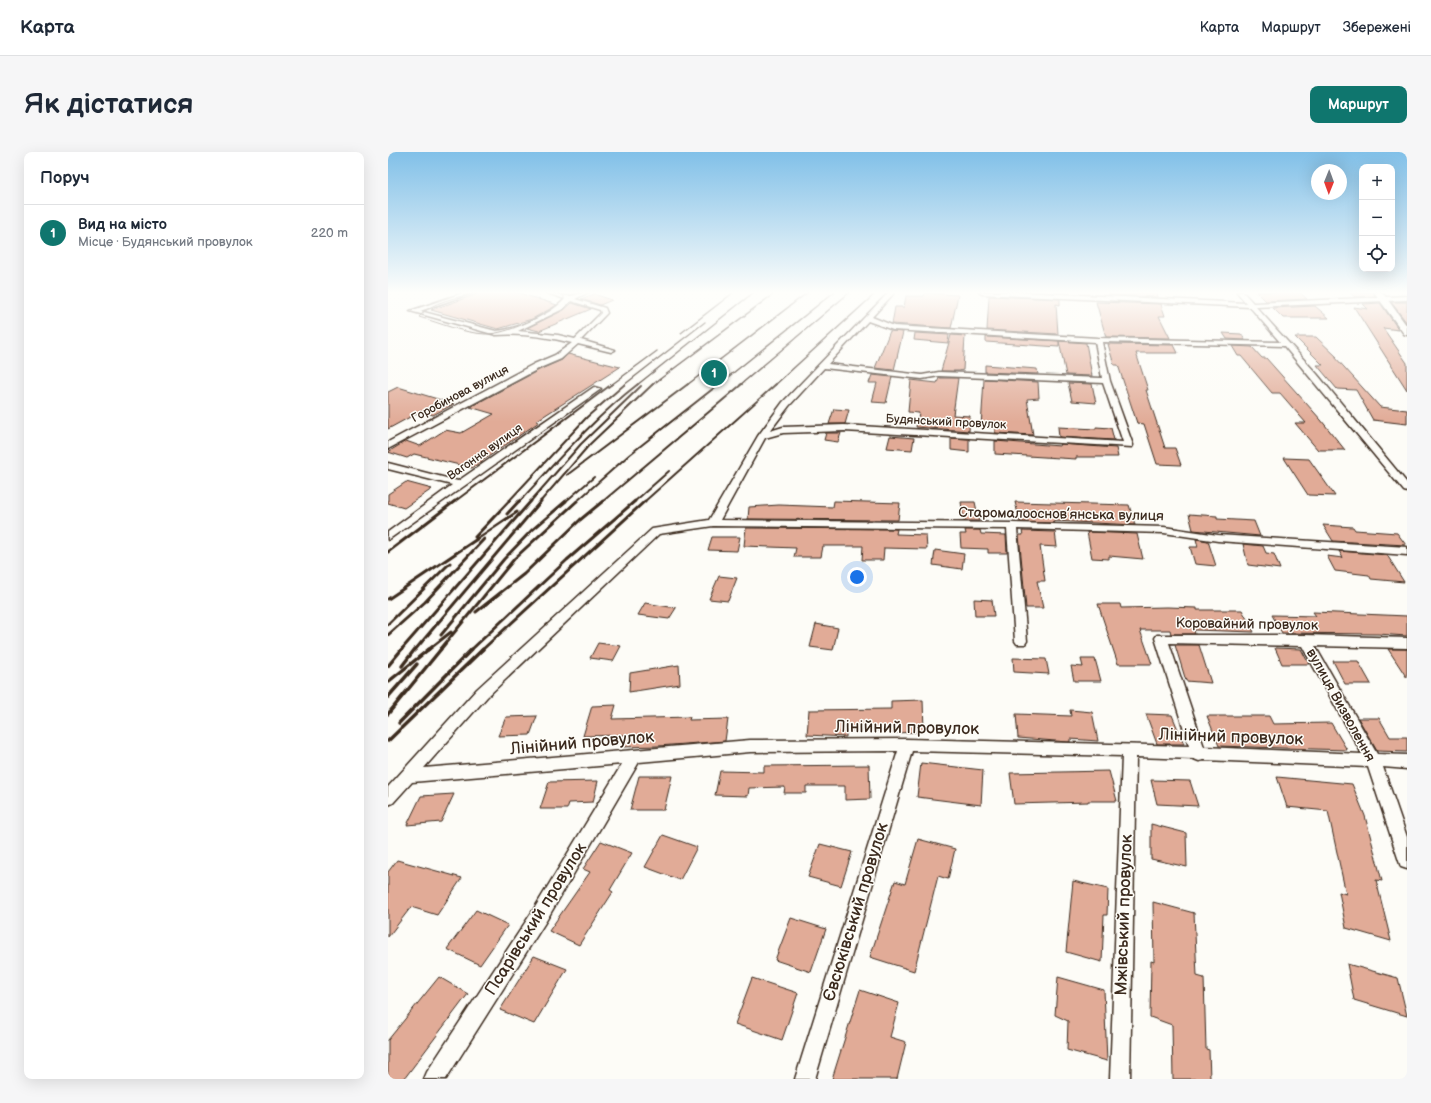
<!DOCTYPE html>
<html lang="uk">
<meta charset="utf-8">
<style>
:root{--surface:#fff;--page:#f6f6f7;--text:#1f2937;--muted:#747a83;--line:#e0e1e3;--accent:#0f766e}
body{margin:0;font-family:"Balsamiq Sans",sans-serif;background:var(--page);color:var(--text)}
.controls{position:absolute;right:12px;top:12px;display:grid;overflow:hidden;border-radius:8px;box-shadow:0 4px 16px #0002}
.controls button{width:36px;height:36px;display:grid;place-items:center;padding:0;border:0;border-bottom:1px solid var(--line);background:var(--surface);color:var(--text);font:20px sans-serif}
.compass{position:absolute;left:923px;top:12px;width:36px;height:36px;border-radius:50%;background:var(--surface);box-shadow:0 4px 16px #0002;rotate:181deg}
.you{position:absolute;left:469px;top:425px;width:14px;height:14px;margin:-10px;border:3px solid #fff;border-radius:50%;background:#1a73e8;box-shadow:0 0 0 6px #1a73e833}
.badge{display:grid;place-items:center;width:26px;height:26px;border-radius:50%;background:var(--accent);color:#fff;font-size:13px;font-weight:700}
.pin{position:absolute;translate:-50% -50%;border:2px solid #fff;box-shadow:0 1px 4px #0006}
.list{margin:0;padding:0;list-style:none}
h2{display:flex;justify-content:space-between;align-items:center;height:52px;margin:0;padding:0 16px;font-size:17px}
h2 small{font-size:13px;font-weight:400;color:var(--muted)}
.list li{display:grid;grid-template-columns:26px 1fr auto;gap:12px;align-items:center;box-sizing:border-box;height:56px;padding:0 16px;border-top:1px solid var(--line)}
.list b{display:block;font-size:15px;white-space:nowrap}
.list p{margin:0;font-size:13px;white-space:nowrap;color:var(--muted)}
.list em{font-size:13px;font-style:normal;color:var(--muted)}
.icon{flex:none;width:22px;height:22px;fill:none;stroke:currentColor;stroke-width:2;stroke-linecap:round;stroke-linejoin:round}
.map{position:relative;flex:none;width:1019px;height:927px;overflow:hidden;border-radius:8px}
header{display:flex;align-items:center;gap:24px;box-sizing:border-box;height:56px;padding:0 20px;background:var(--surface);border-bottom:1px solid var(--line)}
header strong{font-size:19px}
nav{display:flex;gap:22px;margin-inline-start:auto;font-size:14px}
.intro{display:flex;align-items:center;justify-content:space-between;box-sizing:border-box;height:96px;padding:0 24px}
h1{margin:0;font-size:28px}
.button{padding:10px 18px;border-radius:8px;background:var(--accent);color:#fff;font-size:14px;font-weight:700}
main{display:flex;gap:24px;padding:0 24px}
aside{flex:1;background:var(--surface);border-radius:8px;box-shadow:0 4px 16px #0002}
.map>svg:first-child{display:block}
.building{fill:#e1ab97;stroke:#3b2a1e}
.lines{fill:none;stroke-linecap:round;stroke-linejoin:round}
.minor-casing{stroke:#3b2a1e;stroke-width:3}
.tertiary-casing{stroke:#3b2a1e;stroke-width:3}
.minor{fill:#fdfcf7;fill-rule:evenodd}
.tertiary{fill:#fdfcf7;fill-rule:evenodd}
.tram{stroke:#3b2a1e;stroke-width:1}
.rail-far3{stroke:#3b2a1e;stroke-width:1.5}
.rail-far2{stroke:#3b2a1e;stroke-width:2}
.rail-far1{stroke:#3b2a1e;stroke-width:3}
.rail{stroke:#3b2a1e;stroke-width:3.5}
.labels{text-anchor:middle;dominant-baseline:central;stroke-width:3;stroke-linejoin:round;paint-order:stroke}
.far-street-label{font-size:12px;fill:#3b2a1e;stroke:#fdfcf7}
.street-label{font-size:14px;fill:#3b2a1e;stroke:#fdfcf7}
.near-street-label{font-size:17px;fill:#3b2a1e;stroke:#fdfcf7}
</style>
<header>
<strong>Карта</strong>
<nav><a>Карта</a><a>Маршрут</a><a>Збережені</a></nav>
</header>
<div class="intro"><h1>Як дістатися</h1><a class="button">Маршрут</a></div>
<main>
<aside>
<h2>Поруч<small></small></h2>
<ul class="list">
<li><span class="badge">1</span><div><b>Вид на місто</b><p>Місце · Будянський провулок</p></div><em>220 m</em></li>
</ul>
</aside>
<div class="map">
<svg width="1019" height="927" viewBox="0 0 1019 927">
<rect width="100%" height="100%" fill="#fdfcf7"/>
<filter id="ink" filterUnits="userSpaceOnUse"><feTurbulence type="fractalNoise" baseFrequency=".025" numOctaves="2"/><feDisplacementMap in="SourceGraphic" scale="8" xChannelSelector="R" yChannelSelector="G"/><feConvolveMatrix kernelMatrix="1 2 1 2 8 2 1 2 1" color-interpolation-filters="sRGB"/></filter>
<g filter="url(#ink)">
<path class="building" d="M95,140H128L169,153L144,167L110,177L43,158Z
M721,140H769L770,145L721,143Z
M869,140H911L919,147L878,149Z
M961,140H985L987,144L967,145Z
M537,141L570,143L563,176L504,172L507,155H516L518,144H536Z
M206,142L224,148L212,153L193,147Z
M601,144L672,147V153L668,152L670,182L599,178Z
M708,150L773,152L777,164H771L782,186L718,185Z
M1003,150H1019V171Z
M184,151L203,157L151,179L139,176L176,158Z
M992,151L1011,178L995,176L1019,211V238L966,155L980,157L975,152Z
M927,154L941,166H895L885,156Z
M502,179L515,180L506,218L487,216Z
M527,181L561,183L560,191L526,188Z
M835,181L853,182L857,188L839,187Z
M563,183L577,184L575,218L571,219H553Z
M598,185L671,189V195L598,190Z
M907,185H928L949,205H947L992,255L1019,258V272L985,268L968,238L949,237L929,213H935Z
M671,189L698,191L704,224L678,223Z
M720,192L786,193L790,201H748L760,238H758L777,296H787L793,313L769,312L756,272L749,271L730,213H726Z
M844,194L864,195L874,206H878L933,268L957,298H930L907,271H918L892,241H884L853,204H850Z
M180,202L232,215L148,269L151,270L84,316L26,302L19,306L0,300L18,289L32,294L57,278L73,281L106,262L82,255L153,217L174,208Z
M597,213L649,217L650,222L597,220Z
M484,223L504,225L498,251L484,250L489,231H481Z
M551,226H570L565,263L582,264L581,279L528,275L531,261L520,260L523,228L549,231Z
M596,227L650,230L651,246L639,247L645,283L607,281V276L593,275Z
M680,231L704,232L708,251L684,249Z
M10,235L66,252L45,263L33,259L0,277V240Z
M446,257L461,258L457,272H441Z
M670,275L708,277V275L723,276L726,288L671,285Z
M438,281H453L450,290L436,288Z
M502,284L526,286L524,298L499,296Z
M563,286L581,287V300L563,298Z
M607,289L672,294V292L728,296L730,305H688V307L607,302Z
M896,306L921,307L947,344L920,343Z
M18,330L44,337L16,356L0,351V342Z
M446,349L512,351L510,368L360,367L361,355L391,353L445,355Z
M573,350H587L591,369H576Z
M627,350L741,353L747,373L666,369V371L632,370Z
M801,362L829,364V367L866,369L872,384L805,378Z
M935,373L965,375L967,378L1009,381L1018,393L945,389Z
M358,376L509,377L508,382L538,383L539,397L496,396L495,408H474L475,394H435L433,405H406L408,396L356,394Z
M577,378H592L593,382L618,383L619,401H600V397L573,396L572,382H578Z
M634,379L667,380L669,395L652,394L657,429H649L655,456H638L631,383H635Z
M699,380L749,382L755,407L721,404V407L704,406Z
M324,385H352L349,399L320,398Z
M808,387L820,389L828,414L807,412L802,395H810Z
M855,392L875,394L878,401L886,402L892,417L860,413Z
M547,398L576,402L574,417L545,413Z
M951,399L999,403L1016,430L983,427L981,423L947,419L939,404L955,406Z
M331,424L349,426L340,449L321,447Z
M586,447L604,448L606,464H587Z
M257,451L288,456L281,467L250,463Z
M710,452H732L733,456L779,455L809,456V458H854L866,480L806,478L807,482H783L782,478H752L764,512H730Z
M925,460L1019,464V484L990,482L894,481L884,463L928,464Z
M428,472L450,476L445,498L422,495Z
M210,491L233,494L225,509L202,506Z
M787,493H811L823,531L798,529Z
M887,496L913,497L921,512H894Z
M1000,497H1019V526Z
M625,506L658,507L661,522L626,520Z
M693,507H707L713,529H686L683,514L695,515Z
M945,509H970L983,532H957Z
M291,513L292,532L241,540L242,521Z
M535,548L536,580L503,581V579L458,578V585L419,583L421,558L503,557V549Z
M228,553L224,567L302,565L301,568L340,567L337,589L270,594L234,595L237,583L195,584L204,554Z
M682,558L704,560L710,589L682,587V590H680L630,586L628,562L683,564Z
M758,562L784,563L796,592H769Z
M149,564L142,583L110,584L118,565Z
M819,564H881L885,572L943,571L959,598L831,594Z
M970,566H991L1002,585H1019V600L989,599Z
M533,611L595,618L593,653L529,645Z
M481,613L482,647L457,648V634H418V641H396L397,635L361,636L360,644L327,643L332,619L376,620V614Z
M721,619L729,649H700V650L626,652L622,621Z
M251,624H284L276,658H242Z
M889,625L964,632L977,664L994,729L988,728L1003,789L958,776L951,740L958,742L940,659L899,655Z
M763,628L802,629L810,654L769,652Z
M210,629L205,650L181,651L179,657H152L161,630Z
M66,642L53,670L19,673L33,644Z
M763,672L798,681L799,715L763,707Z
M275,683L309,695L292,728L257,715Z
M530,687L567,697L560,727L550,724L526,819L482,805L507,729L517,732Z
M213,689L244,701L222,738L225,740L191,793L161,779L202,720L195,717Z
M432,692L464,700L453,734L420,725Z
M9,708L74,726L49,763L23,755L0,785V720Z
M685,729L720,737L719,763H716L714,810L678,800Z
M765,750L806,761L809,824L816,826L818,897L821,898L822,927H785L784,873L762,865L763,809L766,810Z
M88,758L120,773L92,813L59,797Z
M403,766L438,777L423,820L387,808Z
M146,804L179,817L146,872L112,858Z
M959,812L1010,826L1019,864L966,848Z
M51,825L80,842L16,927H0V888Z
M670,825L716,838L719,909L679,898L680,869L667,863Z
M364,826L410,841L394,888L347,872Z
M472,838L511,851L502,885L518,890L509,927H444Z"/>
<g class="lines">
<defs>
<path id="minor" d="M78,140H87L32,159L108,179C127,178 164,162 177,147L156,140C164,140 177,145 182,144C189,143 194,140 201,140L187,147L217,156L219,161L193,188L227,198L223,200L190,192L173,207L152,216L0,297V290L146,212L167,203L184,191C160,185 133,181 108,183L22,159ZM183,149L212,158L213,161L187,187L170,183L130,179L175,157Z
M501,140H507L484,165L506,174L710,186L892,190L862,155L594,142L591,140H632L858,151L849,140H855L865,151L1019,144V148L868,155L929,222L1019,331V340L1016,339L896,194L714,190L722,229L745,293L744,295L456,279L395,281L377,286L332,368L624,371L776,375L830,383L1019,395V403L830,389L776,381L629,377L639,489L637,492H629L627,489L619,377L325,374L271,382L99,545L36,616L362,588L519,587L801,594L767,486L769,483H917L1019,486V496L927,494L989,602L1019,603V617L995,615L1019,685V717L1013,715L1011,709L980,615L816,608L811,609L806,607L748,605L742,927H722L734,604L524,599L427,927H407L510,599L362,600L251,610L158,769L58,927H36L39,920L146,757L234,612L24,630L5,651L0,653V635L89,537L264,377L321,368L370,284L395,250ZM480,169L505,178L707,190L714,226L551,220L534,223L440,212ZM436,216L534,227L551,224L715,231L735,290L456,273L395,275L382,279L401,254ZM781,491L914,494L974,602L816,595Z
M206,235L213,237L0,388V380L64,333L0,317V311L70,329Z"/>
<path id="tertiary" d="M986,140H994L1019,174V183L1016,182Z"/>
</defs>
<use href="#minor" class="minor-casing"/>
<use href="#tertiary" class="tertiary-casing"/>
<use href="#minor" class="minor"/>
<use href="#tertiary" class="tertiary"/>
<path class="tram" d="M88,140C70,146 43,149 31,165C52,171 75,181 97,182C119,183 160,162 176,147V144L164,140"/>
<path class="rail-far3" d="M293,181L346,140
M223,233L269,199
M236,233L317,170
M249,233L366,140
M264,233L388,140
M299,233L420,140
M330,233L446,140
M352,233L462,140
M387,233L489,140"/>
<path class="rail-far2" d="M179,323L300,232
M66,350L224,232
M120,350L199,265L237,232
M131,350C169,309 206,266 250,232
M142,350L193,292L253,234
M152,350L202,292L265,232
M177,350L206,325
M188,350L241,303L331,232
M214,350L354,232
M246,350L281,319
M256,350L388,232"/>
<path class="rail-far1" d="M119,362L131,349
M87,385L121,349
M0,400L67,349
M0,447L129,360
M88,460L136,422L192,368L215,349
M0,472L62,411
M0,483L37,450L96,387
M53,483L116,407L143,379L178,349
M13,498L143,349
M27,498L153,349
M40,498L63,480
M52,498L127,406L189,349
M83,498L179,408L247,349
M94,498L257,349"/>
<path class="rail" d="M0,514L14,497
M14,514L27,497
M0,530L41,497
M0,545L29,512
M0,562L53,497
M11,571L84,497
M0,589L95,497"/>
</g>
</g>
<linearGradient id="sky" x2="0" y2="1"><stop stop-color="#81c0e8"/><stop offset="0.52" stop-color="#fefefb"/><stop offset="1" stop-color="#fefefb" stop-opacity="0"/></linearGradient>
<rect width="1019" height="270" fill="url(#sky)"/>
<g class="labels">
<g class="far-street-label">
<text transform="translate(72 242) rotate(-28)">Горобинова вулиця</text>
<text transform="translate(558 270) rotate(3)">Будянський провулок</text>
<text transform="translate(97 300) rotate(-35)">Вагонна вулиця</text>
</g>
<g class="street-label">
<text transform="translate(673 362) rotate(1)">Старомалооснов’янська вулиця</text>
<text transform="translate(859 472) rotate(1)">Коровайний провулок</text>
<text transform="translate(953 553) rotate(61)">вулиця Визволення</text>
</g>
<g class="near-street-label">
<text transform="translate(519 576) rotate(1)">Лінійний провулок</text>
<text transform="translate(843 585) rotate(2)">Лінійний провулок</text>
<text transform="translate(194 591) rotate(-5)">Лінійний провулок</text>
<text transform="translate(468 760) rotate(-73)">Євсюківський провулок</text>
<text transform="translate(736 763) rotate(-88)">Мжівський провулок</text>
<text transform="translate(148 767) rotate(-58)">Псарівський провулок</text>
</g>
</g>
</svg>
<div class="controls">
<button>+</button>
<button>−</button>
<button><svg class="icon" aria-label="locate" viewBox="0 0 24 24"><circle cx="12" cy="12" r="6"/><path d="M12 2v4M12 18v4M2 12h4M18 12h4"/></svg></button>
</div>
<svg class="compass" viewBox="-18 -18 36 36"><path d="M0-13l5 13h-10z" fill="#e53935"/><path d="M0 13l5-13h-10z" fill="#747a83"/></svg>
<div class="you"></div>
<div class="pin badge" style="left:326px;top:221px">1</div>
</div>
</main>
